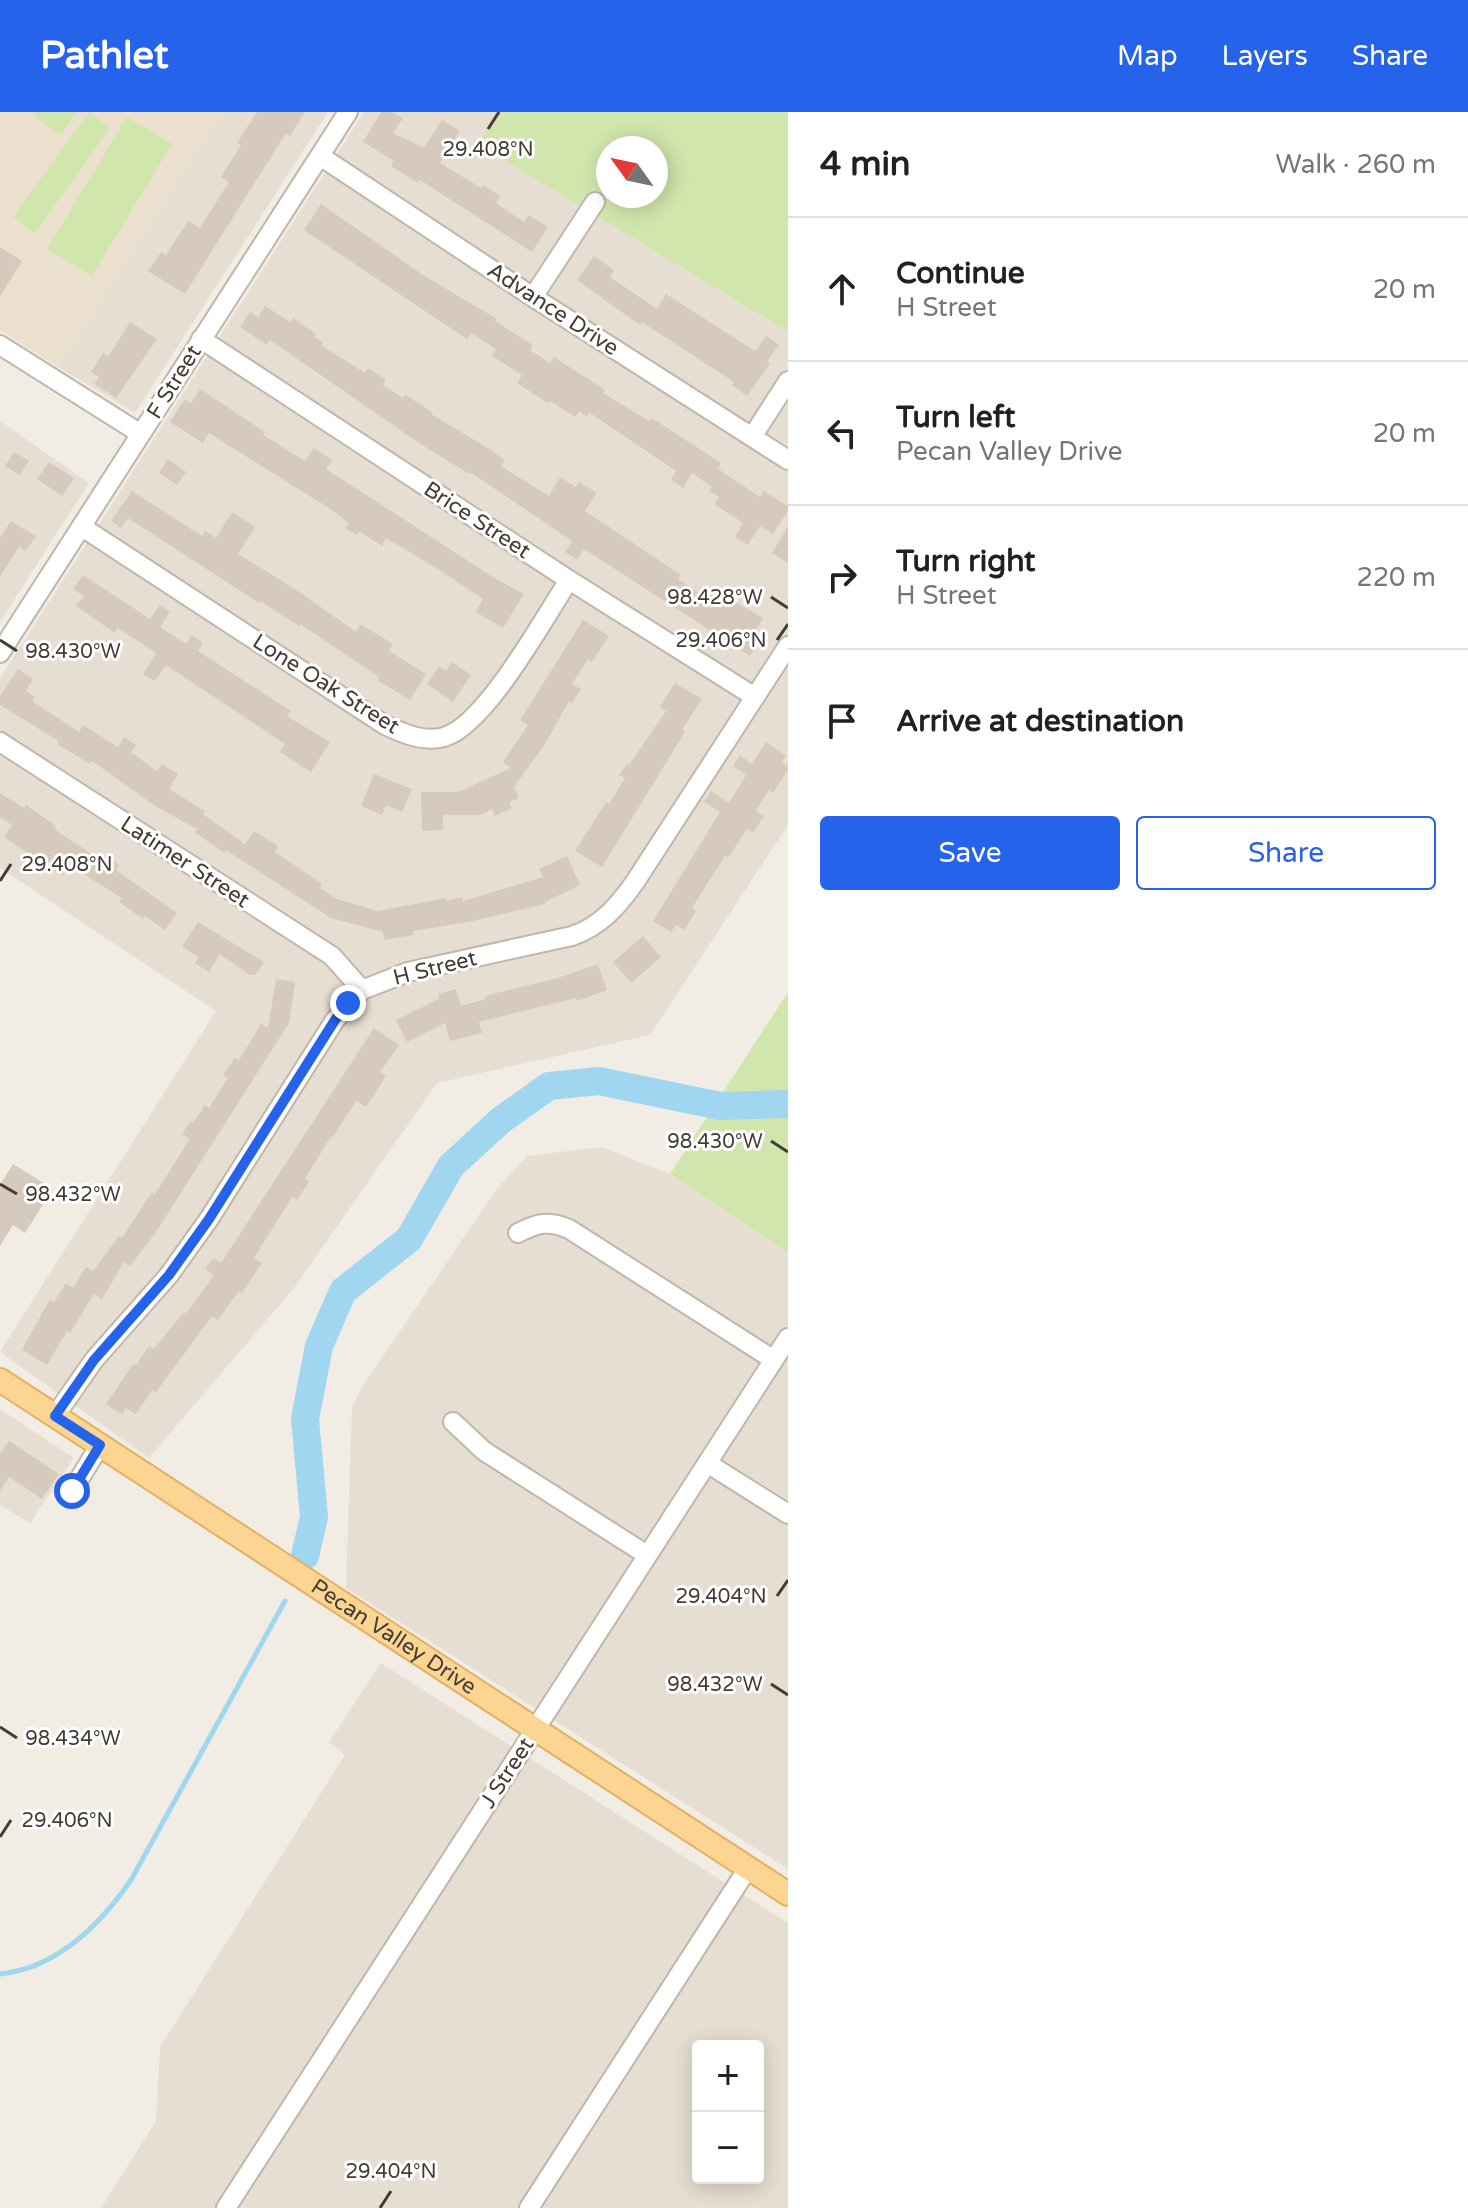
<!DOCTYPE html>
<meta charset="utf-8">
<style>
:root{--surface:#fff;--page:#f2f2f2;--text:#202124;--muted:#757577;--line:#e0e0e0;--accent:#2563eb}
body{margin:0;font-family:"Varela Round",sans-serif;background:var(--page);color:var(--text)}
.controls{position:absolute;right:24px;bottom:24px;display:grid;overflow:hidden;border-radius:8px;box-shadow:0 4px 20px #0003}
.controls button{width:72px;height:72px;display:grid;place-items:center;padding:0;border:0;border-bottom:2px solid var(--line);background:var(--surface);color:var(--text);font:40px sans-serif}
.compass{position:absolute;left:596px;top:24px;width:72px;height:72px;border-radius:50%;background:var(--surface);box-shadow:0 4px 20px #0003;rotate:303deg}
.stop{position:absolute;width:24px;height:24px;margin:-18px;border:6px solid #2563eb;border-radius:50%;background:#fff}
.stop.end{background:#2563eb;border-color:#fff;box-shadow:0 2px 8px #0008}
.list{margin:0;padding:0;list-style:none}
h2{display:flex;justify-content:space-between;align-items:center;height:104px;margin:0;padding:0 32px;font-size:34px}
h2 small{font-size:26px;font-weight:400;color:var(--muted)}
.list li{display:grid;grid-template-columns:52px 1fr auto;gap:24px;align-items:center;box-sizing:border-box;height:144px;padding:0 32px;border-top:2px solid var(--line)}
.list b{display:block;font-size:30px;white-space:nowrap}
.list p{margin:0;font-size:26px;white-space:nowrap;color:var(--muted)}
.list em{font-size:26px;font-style:normal;color:var(--muted)}
.actions{display:flex;gap:16px;padding:24px 32px}
.actions a{flex:1;padding:18px 0;border:2px solid var(--accent);border-radius:8px;text-align:center;font-size:28px;color:var(--accent)}
.actions .main{background:var(--accent);color:#fff}
.icon{flex:none;width:44px;height:44px;fill:none;stroke:currentColor;stroke-width:2;stroke-linecap:round;stroke-linejoin:round}
.map{position:relative;flex:none;width:788px;height:2096px;overflow:hidden}
header{display:flex;align-items:center;gap:48px;box-sizing:border-box;height:112px;padding:0 40px;background:var(--accent);color:#fff}
header strong{font-size:38px}
nav{display:flex;gap:44px;margin-inline-start:auto;font-size:28px}
main{display:flex}
aside{flex:1;background:var(--surface)}
.map>svg:first-child{display:block}
.residential{fill:#e6ded2;fill-rule:evenodd}
.education{fill:#ebe0ce}
.green{fill:#d1e6ad;fill-rule:evenodd}
.lines{fill:none;stroke-linecap:round;stroke-linejoin:round}
.stream{stroke:#a0d6ef;stroke-width:5}
.river{stroke:#a0d6ef;stroke-width:28}
.building{fill:#d6cabd}
.minor-casing{stroke:#c0b6aa;stroke-width:22}
.major-casing{stroke:#e2b062;stroke-width:26}
.minor{stroke:#fff;stroke-width:18}
.major{stroke:#fdd592;stroke-width:22}
.route{stroke:#2563eb;stroke-width:10}
.ticks{fill:none;stroke:#443c34;stroke-width:3}
.labels{text-anchor:middle;dominant-baseline:central;stroke-width:6;stroke-linejoin:round;paint-order:stroke}
.street-label{font-size:22px;fill:#443c34;stroke:#fff}
.ticks-label{font-size:20px;text-anchor:middle;fill:#443c34;stroke:#fff;stroke-width:6;stroke-linejoin:round;paint-order:stroke}
</style>
<header>
<strong>Pathlet</strong>
<nav><a>Map</a><a>Layers</a><a>Share</a></nav>
</header>
<main>
<div class="map">
<svg width="788" height="2096" viewBox="0 0 788 2096">
<rect width="100%" height="100%" fill="#f2ede4"/>
<path class="residential" d="M222,0H328L135,301L58,255Z
M364,0H499L479,32L788,220V713L650,923L437,971L294,1176L149,1346L0,1240L216,899L0,756V566Z
M0,309L89,371L0,510Z
M602,1035L670,1062L788,1141V1757L346,1476L352,1296L360,1278L496,1078L527,1044Z
M0,1297L74,1346L30,1411L0,1393Z
M381,1551L788,1811V2096H101L156,2009L160,1935L345,1643L329,1630ZM698,1934H758V2066H698Z"/>
<path class="education" d="M0,0H222L58,255L0,218Z"/>
<path class="green" d="M35,0H77L62,21H57L35,4Z
M89,0L110,16L35,121L13,105Z
M499,0H788V220L478,32ZM608,36H656V84H608Z
M127,5L172,32L92,164L47,137Z
M788,880V1141L670,1062Z"/>
<g class="lines">
<path class="stream" d="M0,1862C58,1856 100,1813 131,1768L285,1489"/>
<path class="river" d="M305,1444L314,1405L305,1307L319,1234L343,1179L409,1127L451,1054L501,1008L549,974L599,969L720,994L788,992"/>
</g>
<path class="building" d="M257,0H305L290,24L286,21L185,182L148,159L161,140L166,143L188,109L200,116L229,70L221,65L241,33L237,31Z
M381,0H392L403,6L393,21L424,36L442,8L460,19L440,51L481,76L484,73L500,84L496,91L524,110L529,103L548,115L532,140L420,68L418,71L391,54L394,49L363,30Z
M321,92L426,165L497,207L495,209L533,233L530,238L550,251L554,245L605,278L603,281L649,309L652,306L721,351L718,357L760,385L764,379L788,394V399L773,422L760,414L748,433L735,425L743,411L714,392L719,385L709,379L712,375L692,361L683,376L671,368L676,359L590,301L587,305L579,299L575,305L550,289L548,291L517,271L522,263L492,244L496,237L471,221L467,227L304,118Z
M0,135L22,149L0,184Z
M594,144L614,158L610,165L657,197L666,182L755,239L766,224L779,233L767,249L770,252L747,284L732,273L734,270L642,210L640,213L577,168Z
M265,194L290,210L293,206L316,222L314,225L323,230L321,233L365,261L368,256L386,268L383,273L403,286L406,283L432,300L431,302L486,335L505,348L501,354L549,384L560,365L576,375L579,370L597,381L585,399L681,463L678,467L699,481L703,476L713,482L718,475L736,486L734,489L763,506L755,519L763,524L750,544L584,437L577,448L565,440L572,429L470,360L469,362L422,333L270,228L267,233L240,215L250,200L258,205Z
M130,210L157,227L116,286L94,272L99,265L91,260L103,241L108,245Z
M200,277L265,320L263,323L305,349L314,336L332,348L326,357L496,467L524,482L503,516L476,500L483,487L441,459L386,426L382,434L359,419L357,423L345,416L349,411L329,396L209,321L203,331L170,310L185,287L191,291Z
M14,340L29,349L20,363L5,354Z
M168,347L186,360L177,373L159,361Z
M49,350L74,366L62,384L37,367Z
M132,379L202,424L205,419L216,426L232,400L255,415L238,442L298,479L356,520L360,512L393,532L389,539L426,562L410,588L377,568L379,565L300,512L299,514L260,489L259,491L128,406L121,416L111,409Z
M11,409L36,424L26,439L19,435L0,465V426Z
M788,414V451L772,441Z
M83,463L150,507L160,493L170,500L160,515L186,532L192,523L203,531L198,539L291,599L287,604L330,630L311,660L280,640L285,632L166,553L155,569L143,562L156,541L118,516L115,521L76,494L84,484L73,477Z
M583,508L609,524L592,550L588,547L572,572L581,577L572,591L569,589L545,632L514,675L519,686L509,690L512,696L495,704L492,697L480,703H443V718L422,719L421,680H458L511,656L503,650L528,613L520,608Z
M452,550L471,563L453,590L427,572L439,554L446,559Z
M18,557L33,567L26,579L35,585L32,589L79,620L83,613L118,635L124,625L136,633L131,640L157,659L162,652L178,662L169,677L205,699L203,702L245,732L254,719L278,734L275,740L322,772L320,776L337,787L378,799L446,786V789L462,785L463,789L543,765L539,757L567,744L580,773L545,790V792L473,809L413,819L414,823L384,828L383,820L331,806L226,738L224,741L195,720L197,717L157,695L92,649L90,652L57,632L59,629L0,593V584Z
M675,571L702,587L682,618L685,620L602,755L575,739L606,690L609,692L625,666L619,663L627,652L629,653L666,599L660,595Z
M766,630L786,644L782,650L788,654V658L773,681L769,678L756,699L764,704L753,721L747,717L728,746L725,744L692,796L696,799L684,818L676,813L671,820L653,809L720,700L704,690L711,679L729,691L746,663L733,654L740,643L752,652Z
M374,662L412,677L402,700L386,693L382,703L361,694Z
M0,681L24,696L26,693L56,714L54,717L99,747L102,742L119,753L116,758L177,801L165,818L145,804L143,807L119,790L122,786L69,753L62,764L4,725L12,713L0,705Z
M198,810L264,850L255,863H250L220,842L209,860L195,851L199,845L182,835Z
M643,824L661,845L631,871L613,850Z
M598,852L607,878L577,889L576,886L479,910L482,921L450,929L445,911L407,930L396,908L439,887L438,882L456,877L461,894L486,887L485,884L558,866Z
M276,867L295,870L289,911L156,1120L130,1154L124,1150L102,1187L94,1182L70,1221L67,1219L47,1253L22,1238L50,1187L54,1190L66,1171L73,1176L86,1155L93,1159L119,1124L122,1126L152,1080L155,1082L190,1027L182,1022L190,1009L193,1011L205,993L209,996L228,966L223,963L235,946L239,948L261,912L268,916Z
M374,916L399,933L380,960L386,964L366,995L356,989L333,1025L331,1024L305,1067L309,1070L297,1088L292,1085L254,1146L262,1151L242,1181L239,1179L218,1208L212,1204L156,1280L152,1278L136,1302L126,1296L122,1303L106,1292L133,1252L136,1253L149,1234L154,1237L184,1200L186,1202L214,1163L205,1157L213,1146L221,1151Z
M13,1052L53,1077L25,1121L13,1113L0,1134V1073Z
M9,1329L59,1362L42,1387L9,1365L0,1379V1342Z"/>
<g class="lines">
<defs>
<path id="minor" d="M320,44L533,185L788,348
M533,185L595,90
M201,227L569,468L755,585
M0,233L141,322
M752,325L788,269
M82,415L385,613C402,621 424,631 444,625C485,614 544,506 569,468
M0,541L348,0
M0,630L332,844L362,878
M518,1121C537,1111 549,1108 569,1117L774,1248
M55,1304L94,1248L169,1163L209,1107L335,908L362,878L408,860L572,824C601,814 618,794 635,770L788,534
M453,1310L484,1339L647,1443
M707,1351L788,1402
M72,1379L100,1333
M226,2096L788,1226
M529,2096L748,1756"/>
<g id="major">
<path id="s1" d="M0,1268L788,1782"/>
</g>
</defs>
<use href="#minor" class="minor-casing"/>
<use href="#major" class="major-casing"/>
<use href="#minor" class="minor"/>
<use href="#major" class="major"/>
</g>
<g class="lines">
<path class="route" d="M72,1379L100,1333L55,1304L94,1248L169,1163L209,1107L335,908L348,891"/>
</g>
<path class="ticks" d="M488,17L499,0M771,485L788,496M0,528L17,539M777,528L788,512M0,769L11,752M771,1029L788,1040M0,1072L17,1082M777,1484L788,1468M771,1572L788,1583M0,1615L17,1626M0,1725L11,1708M380,2096L391,2079"/>
<g class="labels">
<g class="street-label">
<text transform="translate(553 197) rotate(33)">Advance Drive</text>
<text transform="translate(174 270) rotate(-58)">F Street</text>
<text transform="translate(477 408) rotate(33)">Brice Street</text>
<text transform="translate(326 572) rotate(32)">Lone Oak Street</text>
<text transform="translate(185 750) rotate(33)">Latimer Street</text>
<text transform="translate(435 856) rotate(-14)">H Street</text>
<text stroke="none"><textPath href="#s1" startOffset="470">Pecan Valley Drive</textPath></text>
<text transform="translate(507 1661) rotate(-57)">J Street</text>
</g>
</g>
<g class="ticks-label">
<text x="488" y="44">29.408°N</text>
<text x="715" y="492">98.428°W</text>
<text x="721" y="535">29.406°N</text>
<text x="73" y="546">98.430°W</text>
<text x="67" y="759">29.408°N</text>
<text x="715" y="1036">98.430°W</text>
<text x="73" y="1089">98.432°W</text>
<text x="721" y="1491">29.404°N</text>
<text x="715" y="1579">98.432°W</text>
<text x="73" y="1633">98.434°W</text>
<text x="67" y="1715">29.406°N</text>
<text x="391" y="2066">29.404°N</text>
</g>
</svg>
<div class="controls">
<button>+</button>
<button>−</button>
</div>
<svg class="compass" viewBox="-18 -18 36 36"><path d="M0-13l5 13h-10z" fill="#e53935"/><path d="M0 13l5-13h-10z" fill="#757577"/></svg>
<div class="stop" style="left:72px;top:1379px"></div>
<div class="stop end" style="left:348px;top:891px"></div>
</div>
<aside>
<h2>4 min<small>Walk · 260 m</small></h2>
<ul class="list">
<li><svg class="icon" aria-label="ahead" viewBox="0 0 24 24"><path d="M12 20V5M6 11l6-6 6 6"/></svg><div><b>Continue</b><p>H Street</p></div><em>20 m</em></li>
<li><svg class="icon" aria-label="left" viewBox="0 0 24 24"><path d="M17 20v-9H6M10 6l-5 5 5 5"/></svg><div><b>Turn left</b><p>Pecan Valley Drive</p></div><em>20 m</em></li>
<li><svg class="icon" aria-label="right" viewBox="0 0 24 24"><path d="M7 20v-9h11M14 6l5 5-5 5"/></svg><div><b>Turn right</b><p>H Street</p></div><em>220 m</em></li>
<li><svg class="icon" aria-label="arrive" viewBox="0 0 24 24"><path d="M6 21V4h12l-3 4 3 4H6"/></svg><div><b>Arrive at destination</b></div></li>
</ul>
<div class="actions"><a class="main">Save</a><a>Share</a></div>
</aside>
</main>
